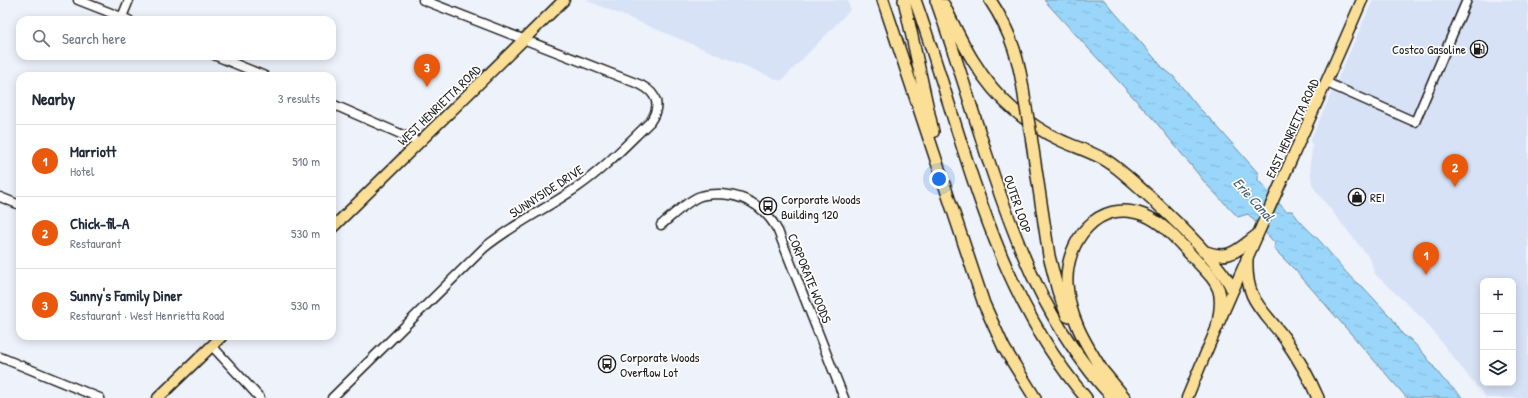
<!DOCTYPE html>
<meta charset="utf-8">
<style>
:root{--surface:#fff;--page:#f6f6f7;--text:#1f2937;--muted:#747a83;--line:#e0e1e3;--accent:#ea580c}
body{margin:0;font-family:"Patrick Hand",sans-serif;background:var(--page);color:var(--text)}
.controls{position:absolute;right:12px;bottom:12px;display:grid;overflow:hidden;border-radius:8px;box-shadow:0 2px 10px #0003}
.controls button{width:36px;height:36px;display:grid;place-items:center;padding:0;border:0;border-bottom:1px solid var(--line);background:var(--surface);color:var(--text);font:20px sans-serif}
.you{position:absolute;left:939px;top:179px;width:14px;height:14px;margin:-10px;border:3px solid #fff;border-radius:50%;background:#1a73e8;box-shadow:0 0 0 6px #1a73e833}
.badge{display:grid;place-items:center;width:26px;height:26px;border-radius:50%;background:var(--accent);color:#fff;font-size:13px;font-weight:700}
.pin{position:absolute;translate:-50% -33px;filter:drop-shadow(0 1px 2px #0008)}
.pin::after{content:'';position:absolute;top:21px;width:14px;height:12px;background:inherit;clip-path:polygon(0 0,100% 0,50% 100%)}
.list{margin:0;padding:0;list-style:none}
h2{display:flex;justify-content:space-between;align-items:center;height:52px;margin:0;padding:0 16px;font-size:17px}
h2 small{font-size:13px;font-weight:400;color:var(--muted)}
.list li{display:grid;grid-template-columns:26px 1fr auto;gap:12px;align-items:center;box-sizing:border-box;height:72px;padding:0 16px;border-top:1px solid var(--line)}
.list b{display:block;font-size:15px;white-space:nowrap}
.list p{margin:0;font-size:13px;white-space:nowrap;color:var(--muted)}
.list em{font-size:13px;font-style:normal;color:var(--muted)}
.icon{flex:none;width:22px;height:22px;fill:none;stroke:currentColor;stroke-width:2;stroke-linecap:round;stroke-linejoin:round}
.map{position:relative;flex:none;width:1528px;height:398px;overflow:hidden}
.search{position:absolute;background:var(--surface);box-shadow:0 2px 10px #0003;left:16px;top:16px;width:320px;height:44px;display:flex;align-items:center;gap:10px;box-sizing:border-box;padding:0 14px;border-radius:12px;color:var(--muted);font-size:15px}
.panel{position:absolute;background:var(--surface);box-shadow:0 2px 10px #0003;left:16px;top:72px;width:320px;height:268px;border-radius:12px}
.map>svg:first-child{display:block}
.built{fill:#d7e2f6;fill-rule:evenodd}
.water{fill:url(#water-ripples);stroke:#688ca1}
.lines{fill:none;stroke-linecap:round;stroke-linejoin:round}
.minor-casing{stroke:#1c1c1c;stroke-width:11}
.major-casing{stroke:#1c1c1c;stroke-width:13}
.highway-casing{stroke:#1c1c1c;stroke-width:14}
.minor{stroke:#fff;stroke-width:8}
.major{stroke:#fbdf96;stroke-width:10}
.highway{stroke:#fbdf96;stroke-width:11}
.highway-bridge-casing{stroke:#1c1c1c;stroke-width:14;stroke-linecap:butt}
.highway-bridge{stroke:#fbdf96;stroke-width:11}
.labels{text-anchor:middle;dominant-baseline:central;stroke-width:3.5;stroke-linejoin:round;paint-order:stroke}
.poi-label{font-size:13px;fill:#1c1c1c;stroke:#fff;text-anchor:start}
.street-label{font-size:13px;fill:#1c1c1c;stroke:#fff}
.water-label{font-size:14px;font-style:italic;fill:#485d6a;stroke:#fff}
</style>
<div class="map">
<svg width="1528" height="398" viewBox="0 0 1528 398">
<defs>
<pattern id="water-ripples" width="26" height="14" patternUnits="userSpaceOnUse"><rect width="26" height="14" fill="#9ad6fa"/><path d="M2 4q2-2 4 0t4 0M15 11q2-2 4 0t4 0" fill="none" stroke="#84b7d6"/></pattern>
</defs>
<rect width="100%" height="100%" fill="#edf2fb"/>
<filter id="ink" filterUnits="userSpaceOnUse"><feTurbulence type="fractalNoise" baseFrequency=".025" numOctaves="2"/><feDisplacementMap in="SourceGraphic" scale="8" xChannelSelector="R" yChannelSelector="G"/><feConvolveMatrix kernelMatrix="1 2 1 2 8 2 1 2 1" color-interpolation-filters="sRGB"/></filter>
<g filter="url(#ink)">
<path class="built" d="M586,0H848L850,10L781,81Z
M1373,0H1528V398H1487L1472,381L1424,320L1374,273L1371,260L1316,191L1312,183L1310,163L1313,146L1310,141ZM1483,281H1513V383H1483Z"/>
<path class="water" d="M1044,0H1104L1163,68L1173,76L1198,107L1214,123L1258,173V180L1286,211H1292C1299,221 1308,230 1317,238C1328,249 1352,283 1363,287L1387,313L1392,318L1403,335L1410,339L1425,355L1442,378L1463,398H1407L1296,271L1274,249L1275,243L1248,214L1238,217L1207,185L1155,121Z"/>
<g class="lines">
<defs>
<path id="minor" d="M78,0L129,20
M122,17L129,0
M216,56L265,76
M1327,83L1415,122L1467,0
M332,104L419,142
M0,197L20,205
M661,225C673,215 685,203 698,197C705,194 712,194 719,194C746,195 766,208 778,231L844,398
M212,346L260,398
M0,357L100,398
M332,398L484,248C513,224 548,208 579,186C605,168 627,144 650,122C661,106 658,94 641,85L423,0"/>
<path id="major" d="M332,228L564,0
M158,398L222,336
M1187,398C1242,264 1305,133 1362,0"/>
<path id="highway" d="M883,0L984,304L1004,348L1035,398
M904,0L933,132
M915,0C964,136 990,286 1086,398
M936,0C954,51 970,102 986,153C1016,244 1046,326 1113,398
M990,0C1012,33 1020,63 1025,102
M944,5C962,43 981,82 1014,110C1028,122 1043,132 1060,140C1075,147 1092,152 1107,161C1130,175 1227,267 1232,290
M1031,136L1049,256L1058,291L1067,316
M1203,251C1230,261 1236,251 1256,236
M1247,258C1245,301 1262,308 1285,339C1298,358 1309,377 1318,398
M1097,364L1125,398
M1102,370C1085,343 1069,317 1067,284C1065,242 1098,197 1144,215C1164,223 1178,241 1192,256C1218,284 1226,287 1217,327"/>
</defs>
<use href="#minor" class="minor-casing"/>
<use href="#major" class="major-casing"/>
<use href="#highway" class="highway-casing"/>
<use href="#minor" class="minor"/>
<use href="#major" class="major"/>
<use href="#highway" class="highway"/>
<defs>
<path id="highway-bridge" d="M1025,102L1031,136"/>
</defs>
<use href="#highway-bridge" class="highway-bridge-casing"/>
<use href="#highway-bridge" class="highway-bridge"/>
</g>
</g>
<defs>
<symbol id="fuel-ring" viewBox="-11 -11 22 22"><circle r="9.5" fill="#fff" stroke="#1c1c1c" stroke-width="1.5"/><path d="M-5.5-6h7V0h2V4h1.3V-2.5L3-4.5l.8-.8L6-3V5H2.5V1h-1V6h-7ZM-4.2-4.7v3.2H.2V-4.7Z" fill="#1c1c1c"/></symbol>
<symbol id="shop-ring" viewBox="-11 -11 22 22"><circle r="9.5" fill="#fff" stroke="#1c1c1c" stroke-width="1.5"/><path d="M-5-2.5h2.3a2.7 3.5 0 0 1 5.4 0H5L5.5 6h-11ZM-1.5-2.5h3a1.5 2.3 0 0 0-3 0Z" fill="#1c1c1c"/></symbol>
<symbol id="bus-ring" viewBox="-11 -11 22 22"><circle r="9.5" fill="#fff" stroke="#1c1c1c" stroke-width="1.5"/><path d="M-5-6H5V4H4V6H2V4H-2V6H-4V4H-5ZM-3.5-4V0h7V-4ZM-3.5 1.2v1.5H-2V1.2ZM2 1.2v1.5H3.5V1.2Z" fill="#1c1c1c"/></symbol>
</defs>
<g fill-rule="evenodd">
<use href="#fuel-ring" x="1469" y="39" width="20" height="20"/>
<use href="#shop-ring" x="1347" y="187" width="20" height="20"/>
<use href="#bus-ring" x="758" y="196" width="20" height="20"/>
<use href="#bus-ring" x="597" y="354" width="20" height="20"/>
</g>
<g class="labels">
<g class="poi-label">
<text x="1466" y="49" text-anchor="end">Costco Gasoline</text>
<text x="1370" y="197">REI</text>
<text x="781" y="199">Corporate Woods<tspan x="781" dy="15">Building 120</tspan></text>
<text x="620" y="357">Corporate Woods<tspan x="620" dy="15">Overflow Lot</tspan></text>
</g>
<g class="street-label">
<text transform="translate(439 105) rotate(-44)">WEST HENRIETTA ROAD</text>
<text transform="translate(1292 128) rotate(-65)">EAST HENRIETTA ROAD</text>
<text transform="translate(546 191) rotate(-33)">SUNNYSIDE DRIVE</text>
<text transform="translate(1018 204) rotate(71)">OUTER LOOP</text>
<text transform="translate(810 278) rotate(68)">CORPORATE WOODS</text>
</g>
<g class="water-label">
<text transform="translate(1254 199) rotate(48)">Erie Canal</text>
</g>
</g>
</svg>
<div class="controls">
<button>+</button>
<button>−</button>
<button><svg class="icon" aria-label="layers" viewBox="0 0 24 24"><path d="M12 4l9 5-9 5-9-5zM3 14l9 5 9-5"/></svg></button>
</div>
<div class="you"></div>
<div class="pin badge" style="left:1426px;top:275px">1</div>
<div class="pin badge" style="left:1455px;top:187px">2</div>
<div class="pin badge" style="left:427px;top:87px">3</div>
<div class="search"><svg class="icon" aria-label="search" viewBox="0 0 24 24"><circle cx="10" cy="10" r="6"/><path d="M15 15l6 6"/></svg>Search here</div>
<section class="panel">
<h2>Nearby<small>3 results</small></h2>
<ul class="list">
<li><span class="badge">1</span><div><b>Marriott</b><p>Hotel</p></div><em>510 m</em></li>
<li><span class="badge">2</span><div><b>Chick-fil-A</b><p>Restaurant</p></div><em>530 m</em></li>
<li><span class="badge">3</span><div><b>Sunny's Family Diner</b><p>Restaurant · West Henrietta Road</p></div><em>530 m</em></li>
</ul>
</section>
</div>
